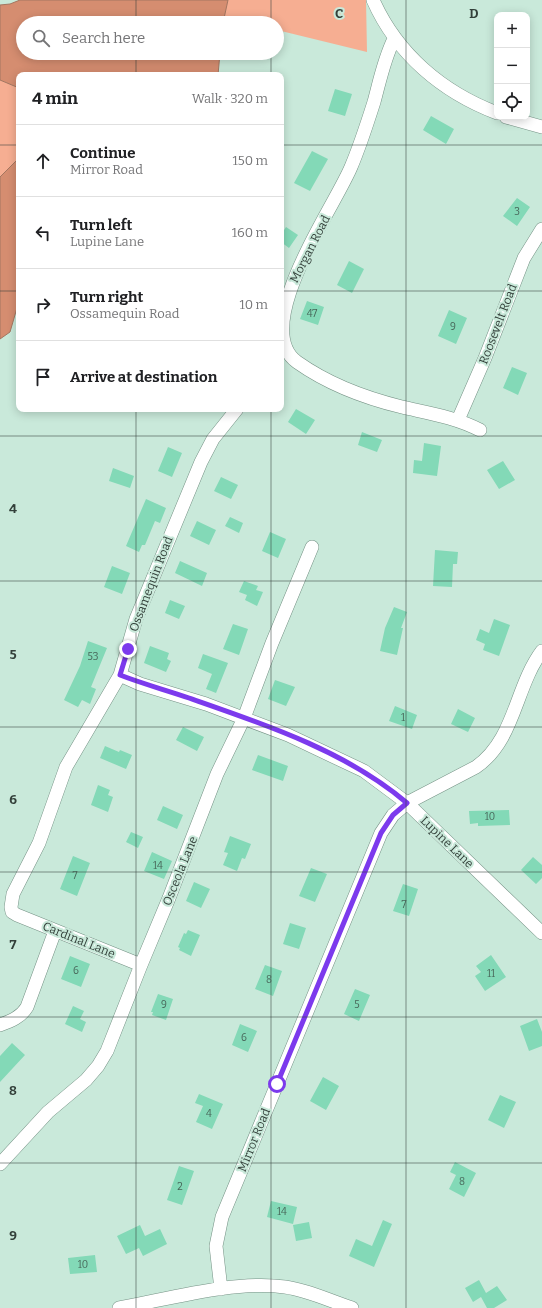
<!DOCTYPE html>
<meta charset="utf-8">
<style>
:root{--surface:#fff;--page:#f2f2f2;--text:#202124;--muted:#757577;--line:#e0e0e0}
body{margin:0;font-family:Bitter,serif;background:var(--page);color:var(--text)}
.controls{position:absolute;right:12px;top:12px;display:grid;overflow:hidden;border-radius:8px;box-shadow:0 2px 10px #0003}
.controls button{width:36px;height:36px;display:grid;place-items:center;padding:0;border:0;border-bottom:1px solid var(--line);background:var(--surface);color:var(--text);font:20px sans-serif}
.stop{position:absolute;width:12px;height:12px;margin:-9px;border:3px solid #7c3aed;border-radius:50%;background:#fff}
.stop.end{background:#7c3aed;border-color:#fff;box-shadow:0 1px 4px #0008}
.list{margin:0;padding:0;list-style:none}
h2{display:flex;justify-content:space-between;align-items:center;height:52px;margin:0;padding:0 16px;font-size:17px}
h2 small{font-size:13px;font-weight:400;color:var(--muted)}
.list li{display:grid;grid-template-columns:26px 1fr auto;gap:12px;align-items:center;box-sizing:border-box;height:72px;padding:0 16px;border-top:1px solid var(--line)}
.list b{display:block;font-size:15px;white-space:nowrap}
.list p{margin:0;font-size:13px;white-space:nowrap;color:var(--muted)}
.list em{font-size:13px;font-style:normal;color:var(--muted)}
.icon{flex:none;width:22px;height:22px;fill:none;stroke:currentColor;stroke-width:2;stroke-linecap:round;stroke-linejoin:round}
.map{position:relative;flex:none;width:542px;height:1308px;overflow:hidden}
.search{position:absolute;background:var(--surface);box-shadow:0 2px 10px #0003;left:16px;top:16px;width:268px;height:44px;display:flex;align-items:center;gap:10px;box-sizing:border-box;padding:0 14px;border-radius:22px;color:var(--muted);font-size:15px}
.panel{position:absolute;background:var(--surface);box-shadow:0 2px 10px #0003;left:16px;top:72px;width:268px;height:340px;border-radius:8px}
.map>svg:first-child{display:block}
.green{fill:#f6ae92}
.water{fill:#d58d70;stroke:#a47660}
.building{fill:#83d9b7}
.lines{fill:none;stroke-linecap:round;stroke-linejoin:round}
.minor-casing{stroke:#759285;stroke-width:14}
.minor{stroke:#fff;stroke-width:13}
.route{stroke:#7c3aed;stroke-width:5}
.grid{fill:none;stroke:#33403a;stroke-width:1;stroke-opacity:0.55}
.labels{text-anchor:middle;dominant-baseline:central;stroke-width:4;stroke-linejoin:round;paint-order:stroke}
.number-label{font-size:10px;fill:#476659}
.street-label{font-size:12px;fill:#33403a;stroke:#c9e9da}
.grid-label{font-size:13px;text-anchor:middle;font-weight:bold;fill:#33403a;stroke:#c9e9da;stroke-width:4;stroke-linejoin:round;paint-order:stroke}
</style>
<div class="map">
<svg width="542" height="1308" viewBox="0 0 542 1308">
<rect width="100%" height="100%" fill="#c9e9da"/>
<path class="green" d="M228,0H366L367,52L277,30V23H248L223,17Z
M0,80L19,88V158L0,177Z"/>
<path class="water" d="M20,0H228L223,23H23V53H220L218,75H19V88L0,80V5L10,4Z
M19,158V301L10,332L0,339V177Z"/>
<path class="building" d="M335,89L352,94L345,116L328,111Z
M431,116L454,129L446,144L423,130Z
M312,151L328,159L310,191L294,183Z
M517,198L530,207L517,226L503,216Z
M286,227L298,235L289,248L281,242V235Z
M349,261L364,269L352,293L337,285Z
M307,301L324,307L318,325L300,319Z
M449,310L467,318L456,344L438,336Z
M512,367L527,373L518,395L503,388Z
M296,409L315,420L306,434L288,422Z
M362,432L382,440L377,452L358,445Z
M424,443L441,446L437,476L413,473L414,460L422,461Z
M168,447L182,453L172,477L158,471Z
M503,461L515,480L499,489L487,470Z
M113,468L134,476L130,488L109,481Z
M221,477L238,485L231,499L214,491Z
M146,499L166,508L160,523L155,521L145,545H142L139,552L126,546Z
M230,517L243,523L239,533L225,526Z
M197,521L216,530L209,545L190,536Z
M270,532L286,539L278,558L262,551Z
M435,550L458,552L457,564H453L452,587L433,586Z
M180,561L207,573L202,586L175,573Z
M112,566L130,573L122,594L104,587Z
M244,581L258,586L256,590L263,592L257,606L245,600L247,595L239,592Z
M170,600L185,606L179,619L165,613Z
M394,607L407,612L401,628H403L397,655L380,651L385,628Z
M494,619L510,625L499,656L483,650L485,644L476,640L480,629L489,633Z
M233,624L248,629L239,655L223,649Z
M88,641L107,648L91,687L96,689L90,704L82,700L78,707L64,700L80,666Z
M150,646L169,653L167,659L171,661L166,672L144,663Z
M203,654L228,663L216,693L206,689L212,674L198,668Z
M275,680L295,687L286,706L268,699Z
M395,706L417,715L412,729L389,721Z
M458,709L475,718L468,732L451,724Z
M183,727L204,737L197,751L176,740Z
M105,746L119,752L120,750L132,755L126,769L100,758Z
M258,755L288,766L283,781L252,770Z
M98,785L110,790L108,795L113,797L108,812L91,805Z
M163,806L183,815L177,829L157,820Z
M509,810L510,825L478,826V823L470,824L469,811Z
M131,832L143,837L138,848L126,842Z
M230,836L251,844L245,859L242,858L237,871L223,865L228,853L224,852Z
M152,852L172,861L164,879L144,871Z
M73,856L90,863L77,896L60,889Z
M533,857L542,865V878L536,884L521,870Z
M311,868L327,874L315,902L299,896Z
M194,882L210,889L201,908L186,901Z
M403,884L418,889L409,916L393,911Z
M290,923L306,928L299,949L283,944Z
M188,930L200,935L191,956L179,950L180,948L178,947L184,933L186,934Z
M491,955L506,977L485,991L475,976L481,972L476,966Z
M70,956L90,964L81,987L61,979Z
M265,965L282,971L273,996L255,989Z
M355,989L370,995L359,1021L344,1014Z
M158,994L173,999L166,1020L152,1015L153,1012H151Z
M73,1006L84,1011L80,1019L86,1022L82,1032L65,1024Z
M537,1019L542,1032V1046L529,1051L520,1026Z
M240,1024L257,1031L248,1052L232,1045Z
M12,1043L25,1055L0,1082V1056Z
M323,1077L339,1086L326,1110L310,1101Z
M199,1094L223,1104L212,1129L196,1122L203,1106L195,1103Z
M500,1095L516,1102L504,1128L488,1120Z
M455,1162L476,1173L464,1197L449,1189L456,1175L450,1172Z
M179,1166L194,1171L182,1205L167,1200Z
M271,1201L297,1207L293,1224L267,1217Z
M383,1220L392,1224L374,1267L349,1256L356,1239L372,1246Z
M309,1222L312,1238L296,1241L293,1225Z
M140,1225L145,1236L160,1229L167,1244L143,1256L139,1248L126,1254L117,1236Z
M95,1255L97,1272L70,1274L68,1258Z
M479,1280L486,1293L497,1286L507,1300L494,1308H487L481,1297L473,1302L465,1288Z"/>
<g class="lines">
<defs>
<path id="minor" d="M373,0C397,54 442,92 497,113
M394,39C384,59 380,80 374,102C367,124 360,146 351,167C335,206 249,327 297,362C328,384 365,398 402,407C428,413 455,417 480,430
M506,117L542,127
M458,420L485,358L524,258L542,229
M120,675L140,684L206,704L288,735L364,771L407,803L542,933
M141,965L17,915L12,912L11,907L13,894L39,843L66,767L120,675L136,619L201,462L213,439L237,409
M0,1025C11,1021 21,1017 27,1007L55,931
M0,1164L48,1112L86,1080L98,1066L107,1051L141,965L169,898L217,774L244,718L272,643L312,547
M221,1289L216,1246L222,1217L381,833L393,815L407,803L476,767C515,740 515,687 542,651
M119,1308C169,1299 234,1280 285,1287C308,1290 330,1301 352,1308"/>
</defs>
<use href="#minor" class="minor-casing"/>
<use href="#minor" class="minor"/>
</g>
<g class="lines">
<path class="route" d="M128,649L120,675C143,684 166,690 189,698C264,724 346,751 407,803L393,815L381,833L277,1084"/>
</g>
<path class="grid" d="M136,0V23M271,0V23M406,0V1308M136,53V75M271,53V75M0,145H19M281,145H542M0,291H19M281,291H542M136,409V1308M271,409V1308M0,436H542M0,581H542M0,727H542M0,872H542M0,1017H542M0,1163H542"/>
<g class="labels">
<g class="number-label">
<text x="517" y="212">3</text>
<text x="312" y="314">47</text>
<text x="453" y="327">9</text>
<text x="93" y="657">53</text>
<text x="403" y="718">1</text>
<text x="490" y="817">10</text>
<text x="158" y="866">14</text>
<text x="75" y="876">7</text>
<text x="404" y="905">7</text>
<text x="76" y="971">6</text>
<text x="491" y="974">11</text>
<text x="269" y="980">8</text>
<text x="164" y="1005">9</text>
<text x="357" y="1005">5</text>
<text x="244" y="1038">6</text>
<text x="209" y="1114">4</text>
<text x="462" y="1182">8</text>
<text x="180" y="1187">2</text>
<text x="282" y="1212">14</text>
<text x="83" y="1265">10</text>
</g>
<g class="street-label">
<text transform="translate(310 249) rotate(-63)">Morgan Road</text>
<text transform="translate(498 324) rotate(-69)">Roosevelt Road</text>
<text transform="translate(151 584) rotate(-69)">Ossamequin Road</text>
<text transform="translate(447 842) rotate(44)">Lupine Lane</text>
<text transform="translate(180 871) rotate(-68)">Osceola Lane</text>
<text transform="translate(79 940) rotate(22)">Cardinal Lane</text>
<text transform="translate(254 1140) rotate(-68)">Mirror Road</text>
</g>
</g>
<g class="grid-label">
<text x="339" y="18">C</text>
<text x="474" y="18">D</text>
<text x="13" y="513">4</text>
<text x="13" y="659">5</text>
<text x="13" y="804">6</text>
<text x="13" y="949">7</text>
<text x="13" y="1095">8</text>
<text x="13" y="1240">9</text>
</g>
</svg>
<div class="controls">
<button>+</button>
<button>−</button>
<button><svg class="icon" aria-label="locate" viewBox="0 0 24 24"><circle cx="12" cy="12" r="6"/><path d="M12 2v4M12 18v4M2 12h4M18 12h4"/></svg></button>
</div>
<div class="stop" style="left:277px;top:1084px"></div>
<div class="stop end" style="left:128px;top:649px"></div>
<div class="search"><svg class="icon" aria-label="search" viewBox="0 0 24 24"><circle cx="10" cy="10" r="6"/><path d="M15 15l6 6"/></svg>Search here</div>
<section class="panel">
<h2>4 min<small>Walk · 320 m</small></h2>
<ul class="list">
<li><svg class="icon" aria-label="ahead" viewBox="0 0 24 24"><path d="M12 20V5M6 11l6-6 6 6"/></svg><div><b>Continue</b><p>Mirror Road</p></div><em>150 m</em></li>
<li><svg class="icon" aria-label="left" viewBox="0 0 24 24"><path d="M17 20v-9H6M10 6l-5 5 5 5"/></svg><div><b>Turn left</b><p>Lupine Lane</p></div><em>160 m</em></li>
<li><svg class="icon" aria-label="right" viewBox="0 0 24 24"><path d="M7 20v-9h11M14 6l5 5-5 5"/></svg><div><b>Turn right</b><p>Ossamequin Road</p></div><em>10 m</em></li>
<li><svg class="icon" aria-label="arrive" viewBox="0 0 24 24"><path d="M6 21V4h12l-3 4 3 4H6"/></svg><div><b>Arrive at destination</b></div></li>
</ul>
</section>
</div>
